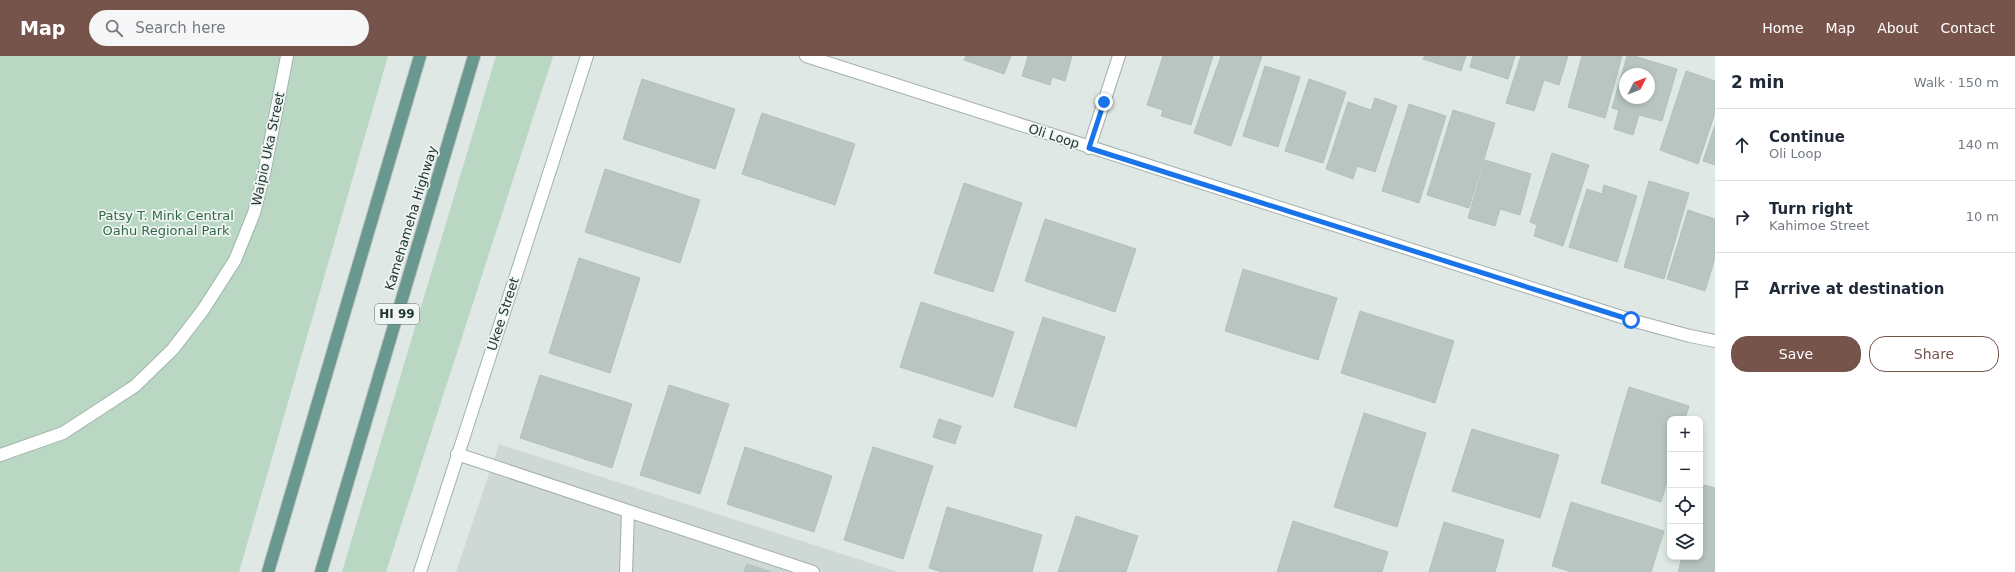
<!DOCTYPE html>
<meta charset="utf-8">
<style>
:root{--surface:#fff;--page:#f6f6f7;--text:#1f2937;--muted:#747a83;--line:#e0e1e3;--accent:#76544c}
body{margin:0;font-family:"DejaVu Sans",sans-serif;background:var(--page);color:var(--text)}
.controls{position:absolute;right:12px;bottom:12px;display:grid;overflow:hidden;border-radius:8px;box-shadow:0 2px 6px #0003}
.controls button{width:36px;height:36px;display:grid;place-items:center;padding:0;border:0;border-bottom:1px solid var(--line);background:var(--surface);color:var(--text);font:20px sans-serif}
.compass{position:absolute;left:1619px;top:12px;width:36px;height:36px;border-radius:50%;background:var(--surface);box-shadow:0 2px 6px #0003;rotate:48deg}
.stop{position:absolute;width:12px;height:12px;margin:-9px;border:3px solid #1a73e8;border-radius:50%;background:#fff}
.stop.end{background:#1a73e8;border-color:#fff;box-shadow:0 1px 4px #0008}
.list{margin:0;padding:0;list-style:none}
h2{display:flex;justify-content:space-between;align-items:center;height:52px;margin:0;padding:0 16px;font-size:17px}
h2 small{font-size:13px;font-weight:400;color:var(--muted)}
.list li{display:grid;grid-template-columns:26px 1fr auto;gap:12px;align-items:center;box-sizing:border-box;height:72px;padding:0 16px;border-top:1px solid var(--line)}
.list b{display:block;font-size:15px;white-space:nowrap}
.list p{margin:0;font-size:13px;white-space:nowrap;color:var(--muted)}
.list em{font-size:13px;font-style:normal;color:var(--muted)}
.actions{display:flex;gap:8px;padding:12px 16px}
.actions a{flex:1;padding:9px 0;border:1px solid var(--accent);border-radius:16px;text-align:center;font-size:14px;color:var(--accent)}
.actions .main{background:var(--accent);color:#fff}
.icon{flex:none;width:22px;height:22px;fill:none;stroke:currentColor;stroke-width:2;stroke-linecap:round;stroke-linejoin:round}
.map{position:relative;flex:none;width:1715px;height:516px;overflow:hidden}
header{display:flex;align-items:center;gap:24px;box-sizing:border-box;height:56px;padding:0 20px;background:var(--accent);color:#fff}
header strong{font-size:19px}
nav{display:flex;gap:22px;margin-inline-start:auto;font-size:14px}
.search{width:280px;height:36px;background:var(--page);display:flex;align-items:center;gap:10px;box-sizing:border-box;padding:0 14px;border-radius:22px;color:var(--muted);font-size:15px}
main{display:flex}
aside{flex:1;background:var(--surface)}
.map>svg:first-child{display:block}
.built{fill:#ced8d4}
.green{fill:#bad7c3}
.building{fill:#b8c5c1;stroke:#b3c1bc;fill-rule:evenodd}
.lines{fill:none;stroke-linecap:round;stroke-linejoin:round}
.lane-casing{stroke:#a3afac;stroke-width:14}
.street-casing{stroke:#a3afac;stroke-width:14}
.secondary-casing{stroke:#a0b3ad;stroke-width:14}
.primary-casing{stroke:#bdc3c2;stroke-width:14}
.lane{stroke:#fff;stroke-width:12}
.street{stroke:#fff;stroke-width:12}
.secondary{stroke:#fff;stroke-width:12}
.primary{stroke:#69988e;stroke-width:12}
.route{stroke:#1a73e8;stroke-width:5}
.labels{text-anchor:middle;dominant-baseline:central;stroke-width:3.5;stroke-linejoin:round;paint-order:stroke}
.shield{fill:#eff5f2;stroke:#606f6c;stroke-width:1}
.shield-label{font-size:12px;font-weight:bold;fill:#223632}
.street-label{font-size:13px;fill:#223632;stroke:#eff5f2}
.park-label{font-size:13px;fill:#326849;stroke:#eff5f2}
</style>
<header>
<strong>Map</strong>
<div class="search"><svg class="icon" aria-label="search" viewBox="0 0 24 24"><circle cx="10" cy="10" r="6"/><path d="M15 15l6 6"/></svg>Search here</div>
<nav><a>Home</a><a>Map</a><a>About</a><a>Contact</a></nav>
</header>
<main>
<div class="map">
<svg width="1715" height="516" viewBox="0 0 1715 516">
<rect width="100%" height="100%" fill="#dfe8e5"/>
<path class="built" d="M499,388L898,516H456Z"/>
<path class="green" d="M0,0H388L239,516H0Z
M496,0H553L386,516H342Z"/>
<path class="building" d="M966,0H1011L1004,18L964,4Z
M1028,0H1072L1065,25L1052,21L1050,29L1022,20Z
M1163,0H1213L1191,69L1161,60L1163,54L1147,49Z
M1221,0H1262L1231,90L1194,77Z
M1425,0H1466L1461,15L1423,3Z
M1473,0H1515L1508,23L1470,11Z
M1521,0H1568L1559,29L1544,24L1534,55L1506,47Z
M1582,0H1622L1605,62L1568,51Z
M1627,0H1634L1677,13L1662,65L1639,59L1633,79L1614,73L1619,54L1612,52ZM1625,18H1649V42H1625Z
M1265,10L1300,21L1278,91L1243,80Z
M1686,15L1715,25V57L1698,108L1660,94Z
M642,23L735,53L715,113L623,83Z
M1309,23L1346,36L1323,107L1285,95Z
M1375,42L1397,50L1375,116L1357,110L1353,123L1326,113L1348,46L1371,54Z
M1409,48L1446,60L1419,147L1382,135Z
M1453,54L1495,67L1469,152L1427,139Z
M762,57L855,88L835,149L742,118Z
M1715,69V109L1703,105Z
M1552,97L1589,109L1563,190L1534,180L1537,169L1530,166Z
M1485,104L1531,118L1520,159L1500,153L1495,170L1468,162Z
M605,113L700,144L680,207L585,176Z
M1649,125L1689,137L1664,223L1624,211Z
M964,127L1022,147L993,236L934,217Z
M1604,129L1637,140L1617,206L1569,191L1587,133L1602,138Z
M1688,154L1715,163V202L1705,235L1667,223Z
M1045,163L1136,193L1115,256L1025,225Z
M579,202L640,222L610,317L549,297Z
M1243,213L1337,242L1318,304L1225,275Z
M921,246L1014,276L993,341L900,311Z
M1360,255L1454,285L1435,347L1341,317Z
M1043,261L1105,281L1076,371L1014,351Z
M540,319L632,348L612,412L520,382Z
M669,329L729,348L700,438L640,419Z
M1629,331L1689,350L1685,363H1670V415L1661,446L1601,427Z
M1364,357L1426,377L1397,471L1334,451Z
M939,363L961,370L955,388L933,381Z
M1472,373L1559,399L1540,462L1452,435Z
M745,391L832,420L814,476L727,448Z
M873,391L933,410L903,503L844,484Z
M1704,429L1715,432V516H1678L1682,501H1700V442Z
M1571,446L1664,475L1651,516H1572L1552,510Z
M947,451L1042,479L1032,516H942L929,512Z
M1076,460L1138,480L1126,516H1058Z
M1293,465L1388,496L1382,516H1277Z
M1444,466L1504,484L1495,516H1429Z
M747,508L771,516H744Z"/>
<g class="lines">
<defs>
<path id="lane" d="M457,398L628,455L626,516
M628,455L813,516"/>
<path id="street" d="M806,0L1631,264L1690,280L1715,285
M1089,92L1119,0"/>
<path id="secondary" d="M0,399L63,377L135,330L173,293L203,254L235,204L254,157L264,118L287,0
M420,516L587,0"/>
<path id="primary" d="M268,516L420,0
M321,516L474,0"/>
</defs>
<use href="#lane" class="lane-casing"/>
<use href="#street" class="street-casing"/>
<use href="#secondary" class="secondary-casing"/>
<use href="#primary" class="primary-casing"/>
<use href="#lane" class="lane"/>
<use href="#street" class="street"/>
<use href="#secondary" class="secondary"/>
<use href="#primary" class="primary"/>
</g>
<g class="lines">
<path class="route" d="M1104,46L1089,92L1631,264"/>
</g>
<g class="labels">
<rect class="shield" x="375" y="248" width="44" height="20" rx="3"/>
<g class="shield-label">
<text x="397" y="258">HI 99</text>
</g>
<g class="street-label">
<text transform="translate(1054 80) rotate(18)">Oli Loop</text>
<text transform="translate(268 93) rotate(-78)">Waipio Uka Street</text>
<text transform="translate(411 162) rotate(-73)">Kamehameha Highway</text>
<text transform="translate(503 258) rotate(-72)">Ukee Street</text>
</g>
<g class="park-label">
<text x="166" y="159">Patsy T. Mink Central<tspan x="166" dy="15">Oahu Regional Park</tspan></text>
</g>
</g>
</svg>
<div class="controls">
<button>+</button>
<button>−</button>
<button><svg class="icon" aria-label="locate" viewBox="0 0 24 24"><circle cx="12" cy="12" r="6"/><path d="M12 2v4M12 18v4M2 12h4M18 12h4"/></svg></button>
<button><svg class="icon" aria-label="layers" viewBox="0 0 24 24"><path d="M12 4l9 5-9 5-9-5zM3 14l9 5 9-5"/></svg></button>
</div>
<svg class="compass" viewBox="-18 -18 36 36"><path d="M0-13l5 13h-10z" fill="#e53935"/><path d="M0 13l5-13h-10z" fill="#747a83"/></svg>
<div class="stop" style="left:1631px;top:264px"></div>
<div class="stop end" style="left:1104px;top:46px"></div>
</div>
<aside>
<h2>2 min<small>Walk · 150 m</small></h2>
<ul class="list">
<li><svg class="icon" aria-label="ahead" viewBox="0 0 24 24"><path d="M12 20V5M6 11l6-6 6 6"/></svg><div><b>Continue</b><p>Oli Loop</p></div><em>140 m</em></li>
<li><svg class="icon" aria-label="right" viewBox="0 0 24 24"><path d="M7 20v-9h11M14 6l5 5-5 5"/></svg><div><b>Turn right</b><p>Kahimoe Street</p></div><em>10 m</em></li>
<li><svg class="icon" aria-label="arrive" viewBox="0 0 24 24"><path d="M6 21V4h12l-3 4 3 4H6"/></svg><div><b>Arrive at destination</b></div></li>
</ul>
<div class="actions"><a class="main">Save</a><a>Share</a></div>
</aside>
</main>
